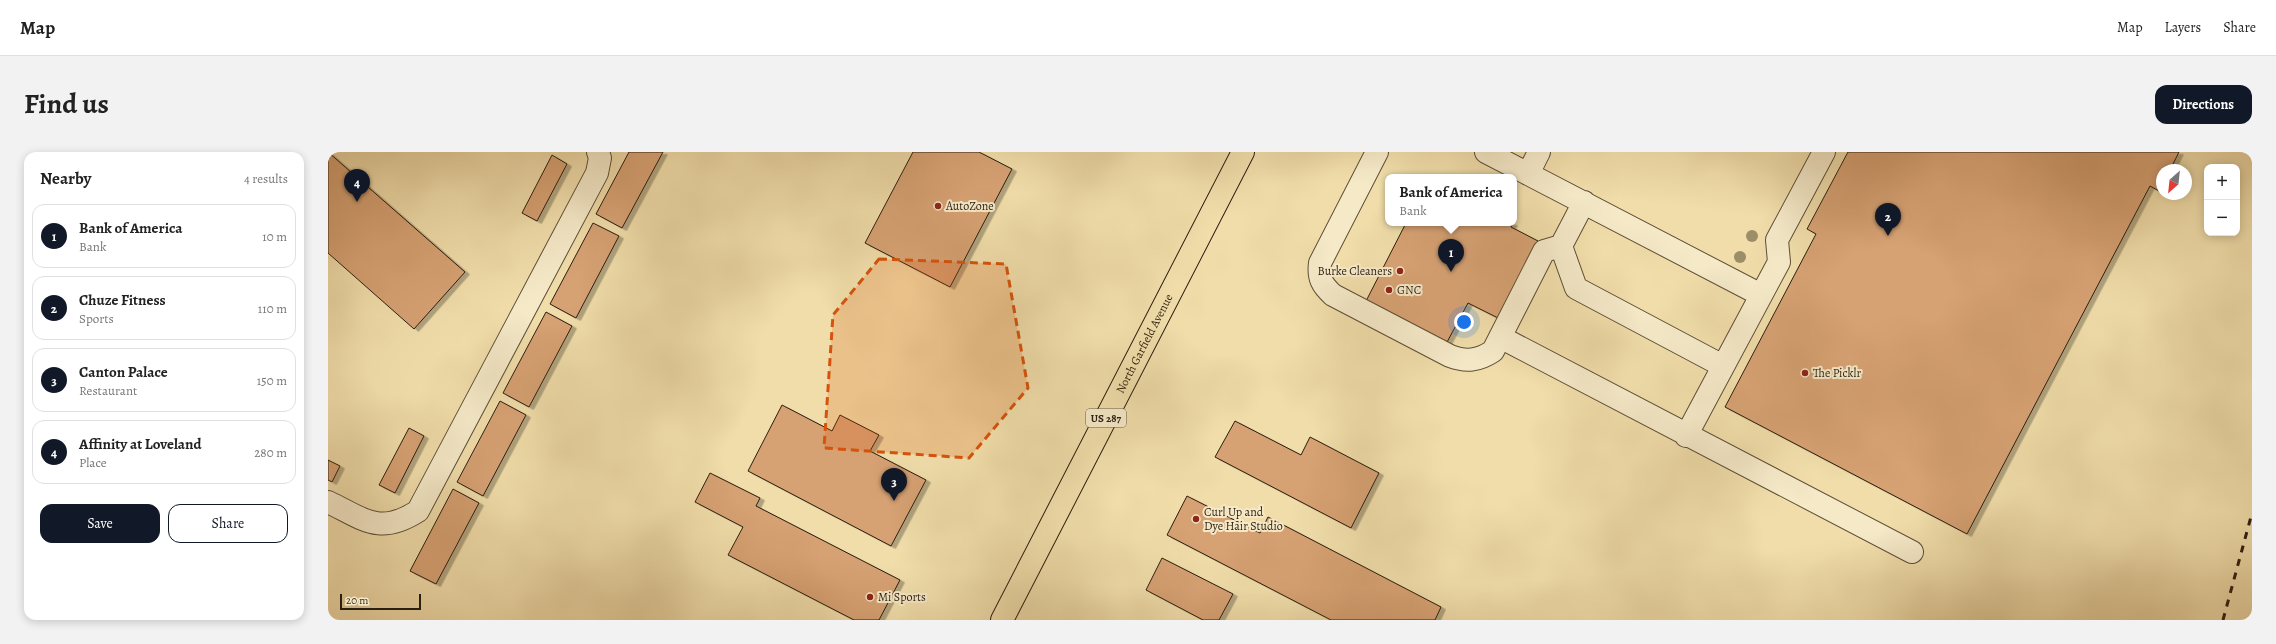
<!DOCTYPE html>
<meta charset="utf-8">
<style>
:root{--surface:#fff;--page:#f2f2f2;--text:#222;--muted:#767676;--line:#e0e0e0;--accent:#111827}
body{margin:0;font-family:Alegreya,serif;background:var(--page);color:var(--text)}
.controls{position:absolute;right:12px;top:12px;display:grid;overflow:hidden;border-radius:8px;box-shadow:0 2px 10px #0003}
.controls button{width:36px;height:36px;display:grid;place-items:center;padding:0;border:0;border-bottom:1px solid var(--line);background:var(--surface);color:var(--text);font:20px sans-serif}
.compass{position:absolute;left:1828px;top:12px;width:36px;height:36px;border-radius:50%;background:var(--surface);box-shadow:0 2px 10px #0003;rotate:207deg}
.scale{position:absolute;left:12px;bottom:10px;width:81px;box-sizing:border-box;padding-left:4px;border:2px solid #2c1e10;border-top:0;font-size:11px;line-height:14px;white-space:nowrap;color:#2c1e10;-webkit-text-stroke:3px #f5e9c8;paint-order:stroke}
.you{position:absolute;left:1136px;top:170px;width:14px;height:14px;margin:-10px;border:3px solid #fff;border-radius:50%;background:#1a73e8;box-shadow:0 0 0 6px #1a73e833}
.badge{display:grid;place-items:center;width:26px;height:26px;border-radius:50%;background:var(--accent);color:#fff;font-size:13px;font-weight:700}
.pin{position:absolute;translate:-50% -33px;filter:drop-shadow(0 1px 2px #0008)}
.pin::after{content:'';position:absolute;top:21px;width:14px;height:12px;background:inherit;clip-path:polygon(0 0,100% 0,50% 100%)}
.popup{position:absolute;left:1057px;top:22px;width:132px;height:52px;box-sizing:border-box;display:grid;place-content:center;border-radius:8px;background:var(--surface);filter:drop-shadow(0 1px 3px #0005);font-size:13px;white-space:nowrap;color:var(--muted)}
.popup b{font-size:15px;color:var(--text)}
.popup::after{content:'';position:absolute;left:50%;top:100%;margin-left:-8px;border:8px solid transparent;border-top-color:var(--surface)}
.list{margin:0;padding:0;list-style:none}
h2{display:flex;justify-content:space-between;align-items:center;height:52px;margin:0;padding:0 16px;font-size:17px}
h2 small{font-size:13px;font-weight:400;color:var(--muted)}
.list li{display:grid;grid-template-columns:26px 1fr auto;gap:12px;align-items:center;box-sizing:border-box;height:64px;margin:0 8px 8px;padding:0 8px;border:1px solid var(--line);border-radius:12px}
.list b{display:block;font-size:15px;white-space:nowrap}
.list p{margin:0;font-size:13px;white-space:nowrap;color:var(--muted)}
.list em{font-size:13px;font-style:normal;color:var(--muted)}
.actions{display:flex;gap:8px;padding:12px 16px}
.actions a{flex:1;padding:9px 0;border:1px solid var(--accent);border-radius:12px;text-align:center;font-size:14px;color:var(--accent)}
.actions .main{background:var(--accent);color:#fff}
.map{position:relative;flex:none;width:1924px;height:468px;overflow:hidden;border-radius:12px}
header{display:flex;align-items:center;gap:24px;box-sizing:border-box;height:56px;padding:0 20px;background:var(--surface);border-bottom:1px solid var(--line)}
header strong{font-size:19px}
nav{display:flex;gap:22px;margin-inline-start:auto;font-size:14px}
.intro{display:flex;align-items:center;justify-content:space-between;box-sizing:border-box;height:96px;padding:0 24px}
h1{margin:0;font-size:28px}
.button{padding:10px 18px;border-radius:12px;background:var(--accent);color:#fff;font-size:14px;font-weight:700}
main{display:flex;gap:24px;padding:0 24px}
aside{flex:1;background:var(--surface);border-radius:12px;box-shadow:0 2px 10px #0003}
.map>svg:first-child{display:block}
.building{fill:#d6a173;stroke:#2c1e10;filter:url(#shadow)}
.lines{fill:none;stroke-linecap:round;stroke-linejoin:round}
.minor-casing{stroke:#5d4e36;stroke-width:24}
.highway-casing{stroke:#2c1e10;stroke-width:24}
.minor{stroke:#f5e9c8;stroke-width:22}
.highway{stroke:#f0ddaa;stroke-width:22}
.rail{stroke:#2c1e10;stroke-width:3;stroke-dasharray:7 7;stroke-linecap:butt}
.tree{fill:#9c8e69}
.marked{fill:#d5530c;fill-opacity:0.2;stroke:#d5530c;stroke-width:3;stroke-dasharray:8 5;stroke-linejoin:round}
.poi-dot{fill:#8f2418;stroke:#f5e9c8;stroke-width:1.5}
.labels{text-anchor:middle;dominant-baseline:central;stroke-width:4;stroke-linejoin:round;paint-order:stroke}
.shield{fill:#f5e9c8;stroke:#685b47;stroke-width:1}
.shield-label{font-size:11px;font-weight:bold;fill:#2c1e10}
.poi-label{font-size:12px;fill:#2c1e10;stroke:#f5e9c8;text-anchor:start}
.street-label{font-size:12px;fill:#2c1e10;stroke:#f5e9c8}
</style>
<header>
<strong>Map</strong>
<nav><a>Map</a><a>Layers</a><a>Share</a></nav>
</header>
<div class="intro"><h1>Find us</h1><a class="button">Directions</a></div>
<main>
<aside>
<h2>Nearby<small>4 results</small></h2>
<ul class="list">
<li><span class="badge">1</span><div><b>Bank of America</b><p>Bank</p></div><em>10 m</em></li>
<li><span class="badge">2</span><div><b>Chuze Fitness</b><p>Sports</p></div><em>110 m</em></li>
<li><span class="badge">3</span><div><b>Canton Palace</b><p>Restaurant</p></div><em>150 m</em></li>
<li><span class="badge">4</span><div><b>Affinity at Loveland</b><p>Place</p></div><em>280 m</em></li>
</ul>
<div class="actions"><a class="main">Save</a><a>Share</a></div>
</aside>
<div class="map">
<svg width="1924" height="468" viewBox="0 0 1924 468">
<defs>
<filter id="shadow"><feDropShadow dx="4.5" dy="2.5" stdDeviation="0" flood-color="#0004"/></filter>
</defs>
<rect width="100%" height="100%" fill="#f0ddaa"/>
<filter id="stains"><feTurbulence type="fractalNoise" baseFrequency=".005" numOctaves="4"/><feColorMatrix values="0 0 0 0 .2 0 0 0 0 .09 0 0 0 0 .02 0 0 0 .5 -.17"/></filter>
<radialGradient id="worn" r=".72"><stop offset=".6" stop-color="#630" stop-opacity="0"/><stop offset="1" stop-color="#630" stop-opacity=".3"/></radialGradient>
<path class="building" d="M0,0L137,120L86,177L0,101Z
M301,0H335L294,76L268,62Z
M585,0H651L684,17L622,135L537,91Z
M1520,0H1851L1842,18H1834V33L1831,39L1822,34L1639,382L1397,255L1488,82L1479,77Z
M224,3L239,12L209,69L194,61Z
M265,71L291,84L248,166L222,152Z
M1078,71H1185L1183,75L1210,89L1170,166L1140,151L1118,192L1037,151Z
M218,160L244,174L201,255L175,241Z
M172,249L198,263L155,344L129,330Z
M454,253L504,279L512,263L551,283L542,299L598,328L563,394L420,319Z
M907,269L973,303L982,285L1051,321L1023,376L887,305Z
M81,276L96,284L67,341L51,333Z
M0,308L12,314L4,330L0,328Z
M382,321L432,346L428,354L572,428L551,468H526L400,403L415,375L367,350Z
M125,337L151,351L108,432L82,419Z
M859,344L932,381L940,365L1113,455L1107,468H1003L839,383Z
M834,406L905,442L891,468H875L818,438Z"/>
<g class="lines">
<defs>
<path id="minor" d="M1049,0L992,111C990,126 994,133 1005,143L1122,204C1138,210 1150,209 1165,199L1216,99L1233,94
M1158,0L1433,143
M1200,22L1211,0
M1256,50L1233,94L1248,136L1395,214
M1172,185L1584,400
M1358,284L1451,110L1449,88L1496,0
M0,350C36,367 51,384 90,359L269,21L272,6L270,0"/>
<g id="highway">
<path id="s1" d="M674,468L915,0"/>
</g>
</defs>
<use href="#minor" class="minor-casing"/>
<use href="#highway" class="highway-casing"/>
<use href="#minor" class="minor"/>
<use href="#highway" class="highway"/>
<path class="rail" d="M1895,468L1924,361"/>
</g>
<g class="tree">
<circle cx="1424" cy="84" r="6"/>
<circle cx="1412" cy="105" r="6"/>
</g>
<path class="marked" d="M551,107L678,112L700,236L641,306L496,296L505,163Z"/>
<g class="poi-dot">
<circle cx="610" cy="54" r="4"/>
<circle cx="1072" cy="119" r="4"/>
<circle cx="1061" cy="138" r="4"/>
<circle cx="1477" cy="221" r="4"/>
<circle cx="868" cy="367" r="4"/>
<circle cx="542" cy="445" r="4"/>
</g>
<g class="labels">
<rect class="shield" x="758" y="257" width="40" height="18" rx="3"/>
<g class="shield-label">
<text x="778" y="266">US 287</text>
</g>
<g class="poi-label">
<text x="618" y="54">AutoZone</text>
<text x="1064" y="119" text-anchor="end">Burke Cleaners</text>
<text x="1069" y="138">GNC</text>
<text x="1485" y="221">The Picklr</text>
<text x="876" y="360">Curl Up and<tspan x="876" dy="14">Dye Hair Studio</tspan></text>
<text x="550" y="445">Mi Sports</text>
</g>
<g class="street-label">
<text stroke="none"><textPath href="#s1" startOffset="311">North Garfield Avenue</textPath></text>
</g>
</g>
<rect width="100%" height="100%" filter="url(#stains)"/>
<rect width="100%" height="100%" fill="url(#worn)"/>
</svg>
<div class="controls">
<button>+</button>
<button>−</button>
</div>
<svg class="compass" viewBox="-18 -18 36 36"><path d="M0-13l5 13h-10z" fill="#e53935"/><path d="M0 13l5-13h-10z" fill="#767676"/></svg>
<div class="scale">20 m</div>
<div class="you"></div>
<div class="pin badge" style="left:1123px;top:120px">1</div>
<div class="popup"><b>Bank of America</b>Bank</div>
<div class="pin badge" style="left:1560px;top:84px">2</div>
<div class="pin badge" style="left:566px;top:349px">3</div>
<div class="pin badge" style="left:29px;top:50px">4</div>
</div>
</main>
